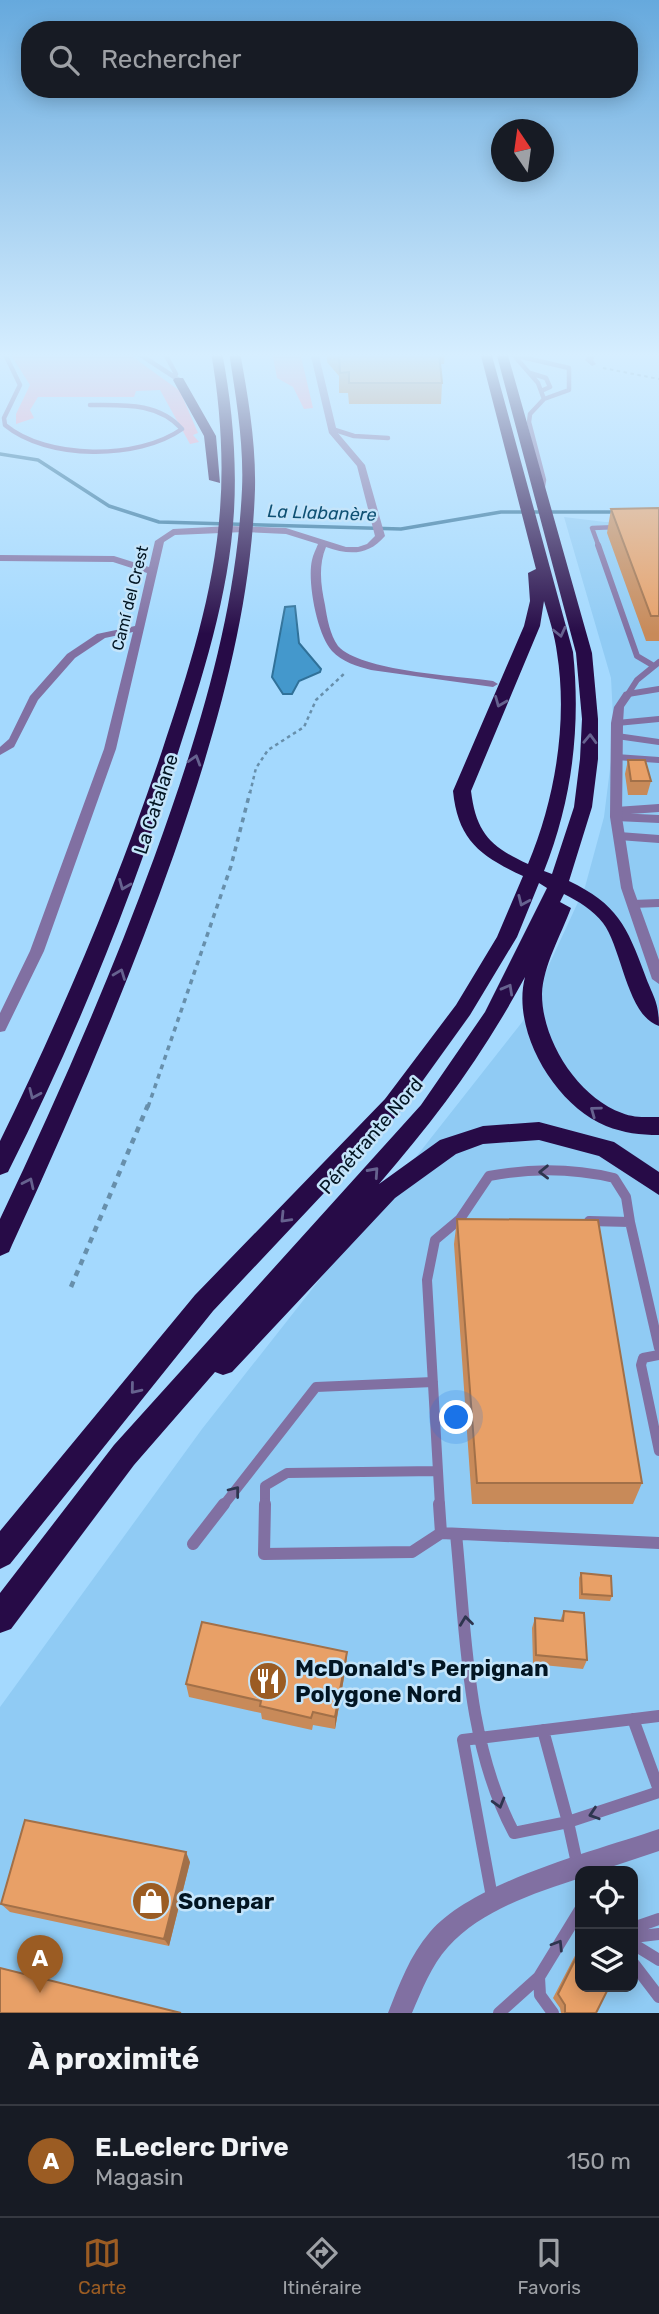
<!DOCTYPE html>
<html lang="fr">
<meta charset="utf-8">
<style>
:root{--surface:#171b24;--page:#242831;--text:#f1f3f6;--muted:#9ea1a6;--line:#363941;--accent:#9b5c23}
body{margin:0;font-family:Rubik,sans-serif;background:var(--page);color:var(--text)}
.controls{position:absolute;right:21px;bottom:21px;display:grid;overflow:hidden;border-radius:14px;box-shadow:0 4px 18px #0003}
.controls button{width:63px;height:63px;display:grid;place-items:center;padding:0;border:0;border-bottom:2px solid var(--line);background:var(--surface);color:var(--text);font:35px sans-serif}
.compass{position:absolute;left:491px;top:119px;width:63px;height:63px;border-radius:50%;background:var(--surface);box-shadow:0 4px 18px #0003;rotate:347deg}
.you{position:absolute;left:457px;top:1418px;width:24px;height:24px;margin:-18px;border:5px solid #fff;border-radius:50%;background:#1a73e8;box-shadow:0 0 0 10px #1a73e833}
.badge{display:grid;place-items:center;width:46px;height:46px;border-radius:50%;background:var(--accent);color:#fff;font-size:23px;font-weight:700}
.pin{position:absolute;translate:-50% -58px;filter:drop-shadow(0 2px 4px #0008)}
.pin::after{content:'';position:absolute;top:37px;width:24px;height:21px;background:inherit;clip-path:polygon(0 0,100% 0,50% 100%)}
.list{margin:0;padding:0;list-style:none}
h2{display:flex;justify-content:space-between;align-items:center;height:91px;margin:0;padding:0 28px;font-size:30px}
h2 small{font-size:23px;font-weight:400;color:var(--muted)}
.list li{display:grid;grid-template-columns:46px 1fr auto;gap:21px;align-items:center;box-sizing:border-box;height:112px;padding:0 28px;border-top:2px solid var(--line)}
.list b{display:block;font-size:26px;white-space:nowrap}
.list p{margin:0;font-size:23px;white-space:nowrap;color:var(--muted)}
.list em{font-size:23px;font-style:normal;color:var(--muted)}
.icon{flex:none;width:38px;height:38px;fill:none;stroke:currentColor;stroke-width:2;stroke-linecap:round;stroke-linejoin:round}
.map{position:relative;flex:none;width:659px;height:2013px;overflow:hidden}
.search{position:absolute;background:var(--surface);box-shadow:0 4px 18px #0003;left:21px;right:21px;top:21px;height:77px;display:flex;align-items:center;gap:18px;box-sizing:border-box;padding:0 24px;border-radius:28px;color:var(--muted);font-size:26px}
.sheet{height:203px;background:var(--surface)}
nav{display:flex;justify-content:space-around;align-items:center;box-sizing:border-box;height:98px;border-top:2px solid var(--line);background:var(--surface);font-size:19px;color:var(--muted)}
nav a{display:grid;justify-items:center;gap:4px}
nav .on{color:var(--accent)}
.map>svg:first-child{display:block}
.built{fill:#90cbf4;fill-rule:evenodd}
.green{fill:#f9a0bd}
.water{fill:#4498cc;stroke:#307199;stroke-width:2}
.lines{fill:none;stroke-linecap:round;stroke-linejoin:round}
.stream{stroke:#307199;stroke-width:3.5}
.path-far3{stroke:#678fab;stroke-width:2;stroke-dasharray:3.5 3.5;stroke-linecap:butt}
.path-far2{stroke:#678fab;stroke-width:2.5;stroke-dasharray:3.5 3.5;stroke-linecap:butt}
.path-far1{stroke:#678fab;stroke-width:3.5;stroke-dasharray:5 5;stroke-linecap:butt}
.path{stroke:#678fab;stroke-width:4.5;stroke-dasharray:6 6;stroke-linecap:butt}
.lane-far4{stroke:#8170a2;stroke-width:4.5}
.lane-far3{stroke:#8170a2;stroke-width:6}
.lane-far2{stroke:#8170a2;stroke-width:8}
.lane-far1{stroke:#8170a2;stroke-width:10}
.lane{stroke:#8170a2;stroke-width:12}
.street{fill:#8170a2;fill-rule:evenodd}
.highway{fill:#270b47;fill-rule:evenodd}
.wall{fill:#c88a59}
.shaded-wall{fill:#a27048}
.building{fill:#e8a067;stroke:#a27048;stroke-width:2}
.oneway{stroke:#66628f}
.oneway2{stroke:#2e354f}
.labels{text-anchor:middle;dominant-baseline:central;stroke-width:5;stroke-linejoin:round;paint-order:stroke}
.far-street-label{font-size:16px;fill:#021522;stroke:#c4e4fa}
.far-water-label{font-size:18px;font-style:italic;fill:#0f5174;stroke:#c4e4fa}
.street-label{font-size:19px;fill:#021522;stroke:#c4e4fa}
.near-poi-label{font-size:23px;font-weight:bold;fill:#021522;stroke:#c4e4fa;text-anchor:start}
</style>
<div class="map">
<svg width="659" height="2013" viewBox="0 0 659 2013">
<rect width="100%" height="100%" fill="#a4d9fe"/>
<path class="built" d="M564,517L605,522L659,521V2013H0V1707L202,1429L523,1021L585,887L604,817L614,737L611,678ZM580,1871H633V1987H580Z"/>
<path class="green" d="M9,352H126L180,391L198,433L193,435L199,442L190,444L160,390L136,391L134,397H38L30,410L34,418L16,424V414L30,385Z
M272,352H300L313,408L304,409L293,387L277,378Z"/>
<path class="water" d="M295,606L299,643L321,669L320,672L299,681L292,694H283L272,677L285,607Z"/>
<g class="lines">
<path class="stream" d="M0,454L38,460L109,506L159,522L401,529L501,512H617"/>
<path class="path-far3" d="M603,368L659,379"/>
<path class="path-far2" d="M250,793L256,768L268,750L304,727L316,700L346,672"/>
<path class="path-far1" d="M148,1107L231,866L250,792"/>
<path class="path" d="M71,1287L148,1105"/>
<path class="lane-far4" d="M4,352L20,385L4,418L5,425C47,460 138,460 182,429C158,402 123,405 90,405
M136,352L179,380
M164,352L176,374
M511,352L538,383L544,399L530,414L529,422L544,480L542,492
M513,355L569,368V390L544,399
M530,373L546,378L550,387L541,391
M332,429L354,436L388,438
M599,547L592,528L618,527"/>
<path class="lane-far3" d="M598,545L637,656L654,666
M628,694L637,680L659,662
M628,694L659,689
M617,723L659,719
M617,736L659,742
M616,757L659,760"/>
<path class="lane-far2" d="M616,811L659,808
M616,817L659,819
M619,836L659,839
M633,904L659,903"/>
<path class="lane-far1" d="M630,1222L659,1348
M659,1355L643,1358L641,1365L659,1451
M223,1506L316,1387L433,1382
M265,1506V1486L287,1473L437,1471
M440,1506L427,1280L435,1240L460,1219L489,1176C531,1168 572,1168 614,1178L626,1197L630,1222L589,1221"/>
<path class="lane" d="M265,1504L264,1554L412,1552L441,1533
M439,1504L441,1533L659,1543
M456,1534C466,1633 466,1743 514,1833L568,1822L543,1730
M193,1544L224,1504
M633,1719L659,1790
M580,1877L568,1822L659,1792
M492,1897L463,1740L659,1716
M633,1928L659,1919
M633,1937L659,1934
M633,1944L659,1960
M633,1963L659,1997
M539,1977L540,1995L553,2013
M499,2013L539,1977L580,1910"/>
<path class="street" d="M310,352H318L337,432L365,465L385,536C368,556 349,555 326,547C318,566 321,586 325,605C327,618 330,635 338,646C360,671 458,676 493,681L498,684L493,687L371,670C357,666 342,662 332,651C317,635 307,581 312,560C313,555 316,549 318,544L286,534L244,532L175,535L164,542L116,749L44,951L7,1027L5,1031L0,1032V1013L30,951L104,749L133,632L105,638L75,658L38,700L14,747L0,755V747L9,739L30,696L67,654L97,634L135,626L147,573L113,562L0,561V555L114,556L149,567L155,541L173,529L230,526L286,528L346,547H358L367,544L375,536L357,466L329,433Z
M590,352H597L593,360L596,364L592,366L585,360Z
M628,691L633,694L624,707L623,723L622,817L633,888L659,960V984L652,979L621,888L610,817L611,723L614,707L624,692Z
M659,1829V1851L599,1871H580V1878C535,1893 481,1910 448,1947C431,1966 422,1990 412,2013H388C399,1985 410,1955 430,1932C474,1881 595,1851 659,1829Z"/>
<path class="highway" d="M211,352H222C232,404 237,458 234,511C229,596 202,678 176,759C131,900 75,1039 8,1172L0,1175V1141C62,1014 117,885 162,751C188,673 214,593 220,510C224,457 220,404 211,352Z
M229,352H240C248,397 256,442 255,489C251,614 215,736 174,854C127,987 71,1117 12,1245L9,1252L0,1256V1219C56,1101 109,981 154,858C197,739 236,617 242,489C244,443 236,398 229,352Z
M480,352H491L573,652C581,727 572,801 544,871L552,874L574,807L580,759L582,719L576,653L496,352H507L592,653L598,719V759L592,807L569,881C617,904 627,926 645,975C653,997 659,1001 659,1026C627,1016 622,948 603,923C593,910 578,901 564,894L560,902L571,908C561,935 543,966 542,994C542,1041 578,1097 622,1113C634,1118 646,1117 659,1117V1135C640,1135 624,1133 606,1126C555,1105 511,1031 525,977C483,1055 437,1117 379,1184L440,1140L483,1126L539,1122L614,1142L659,1172V1195L599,1156L539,1140L483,1144L456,1154L395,1198L232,1372L223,1375L215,1372L134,1465L11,1629L0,1633V1593L114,1445L421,1105L485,1012L547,888L539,883L517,937L470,1015L401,1111L213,1311L10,1564L0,1569V1531L195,1295L385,1099L456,1005L497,937L523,876C480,856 458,840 453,791L524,626L530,601L528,573L536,569ZM544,601C549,618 555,636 557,653C568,722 555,800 528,864C490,847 476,832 471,791L540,626Z
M175,378H183L216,436L220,483L209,480L204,436L173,380Z"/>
</g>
<path class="wall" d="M327,352H445L444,364H440L442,383L441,404H349L348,393H339V376L327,362Z
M659,508V641H646L607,533L611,509Z
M628,760L651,781L647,795H628L625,774Z
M457,1219L642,1483L633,1504H472L454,1244Z
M581,1573L612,1596L610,1601L579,1599V1578Z
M564,1611L587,1660L583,1669L533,1664L532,1628L535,1618L560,1621Z
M347,1652L346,1666L335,1729L313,1725L312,1730L262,1719L261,1713L189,1697L186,1684Z
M190,1862L169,1946L10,1912L1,1904Z
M580,1946V1987L596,2013H561L560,2008L553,1998Z"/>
<path class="shaded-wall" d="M347,1652L346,1666L335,1729V1717Z
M186,1852L190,1862L169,1946L164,1939Z"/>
<path class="building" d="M336,352H439L442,383H349V372L340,373L339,356Z
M659,508V616H651L611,509Z
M628,760H645L651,781H631Z
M457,1219L598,1220L642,1483H477Z
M581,1573L611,1576L612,1596L582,1594Z
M564,1611L584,1613L587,1660L536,1655L535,1618L563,1621Z
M202,1622L347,1652L335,1717L313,1712L311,1718L260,1706L261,1701L186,1684Z
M25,1820L186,1852L164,1939L1,1904Z
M580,1950V1987H609L596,2013H565V2005L558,1994Z
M0,1968L181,2013H0Z"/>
<defs><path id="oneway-chevron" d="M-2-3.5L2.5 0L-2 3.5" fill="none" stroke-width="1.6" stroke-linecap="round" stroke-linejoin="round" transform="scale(1.75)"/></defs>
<g class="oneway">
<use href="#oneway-chevron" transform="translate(560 632) rotate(77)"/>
<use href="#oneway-chevron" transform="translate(500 702) rotate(112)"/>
<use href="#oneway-chevron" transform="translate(590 739) rotate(-88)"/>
<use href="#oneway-chevron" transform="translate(195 760) rotate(-73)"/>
<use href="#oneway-chevron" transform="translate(124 885) rotate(112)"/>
<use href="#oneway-chevron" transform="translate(523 901) rotate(114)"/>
<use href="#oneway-chevron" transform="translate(120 974) rotate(-69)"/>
<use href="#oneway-chevron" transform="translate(508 989) rotate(-61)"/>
<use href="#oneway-chevron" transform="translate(34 1094) rotate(114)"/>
<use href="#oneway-chevron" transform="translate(595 1111) rotate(-144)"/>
<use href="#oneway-chevron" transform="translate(374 1172) rotate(-48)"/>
<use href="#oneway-chevron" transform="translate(29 1183) rotate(-65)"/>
<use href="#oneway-chevron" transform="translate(285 1218) rotate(134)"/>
<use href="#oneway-chevron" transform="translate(135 1389) rotate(129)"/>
</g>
<g class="oneway2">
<use href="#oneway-chevron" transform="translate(544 1172) rotate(179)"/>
<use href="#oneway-chevron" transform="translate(235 1491) rotate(-52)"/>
<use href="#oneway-chevron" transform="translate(466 1621) rotate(-97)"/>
<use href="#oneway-chevron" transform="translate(499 1803) rotate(74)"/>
<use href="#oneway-chevron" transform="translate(594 1814) rotate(162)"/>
<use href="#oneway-chevron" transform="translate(558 1945) rotate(-58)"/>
</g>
<linearGradient id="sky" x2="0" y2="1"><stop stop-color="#66a9dd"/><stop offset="0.56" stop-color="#d6eeff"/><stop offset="1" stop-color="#d6eeff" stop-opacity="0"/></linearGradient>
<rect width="659" height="634" fill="url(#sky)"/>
<defs>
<symbol id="restaurant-disc" viewBox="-11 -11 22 22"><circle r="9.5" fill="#9b5c23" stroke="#c4e4fa"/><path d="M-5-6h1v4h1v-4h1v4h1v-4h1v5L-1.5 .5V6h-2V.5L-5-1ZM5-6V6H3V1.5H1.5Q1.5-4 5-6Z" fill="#fff"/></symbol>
<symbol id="shop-disc" viewBox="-11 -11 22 22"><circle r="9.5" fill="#9b5c23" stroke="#c4e4fa"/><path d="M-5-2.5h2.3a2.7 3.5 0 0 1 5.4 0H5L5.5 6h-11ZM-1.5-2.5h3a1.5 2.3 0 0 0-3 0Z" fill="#fff"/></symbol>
</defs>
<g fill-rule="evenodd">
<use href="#restaurant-disc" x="246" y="1659" width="44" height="44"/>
<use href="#shop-disc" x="129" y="1879" width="44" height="44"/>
</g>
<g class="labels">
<g class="far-street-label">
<text transform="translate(130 598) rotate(-76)">Camí del Crest</text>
</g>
<g class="far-water-label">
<text transform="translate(322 513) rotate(2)">La Llabanère</text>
</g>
<g class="street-label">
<text transform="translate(156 804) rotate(-72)">La Catalane</text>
<text transform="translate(371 1136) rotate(-49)">Pénétrante Nord</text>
</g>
<g class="near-poi-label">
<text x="295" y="1668">McDonald's Perpignan<tspan x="295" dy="26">Polygone Nord</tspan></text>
<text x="178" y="1901">Sonepar</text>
</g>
</g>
</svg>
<div class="controls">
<button><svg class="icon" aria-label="locate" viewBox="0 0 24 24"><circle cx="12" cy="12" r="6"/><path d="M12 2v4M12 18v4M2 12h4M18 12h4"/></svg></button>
<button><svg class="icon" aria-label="layers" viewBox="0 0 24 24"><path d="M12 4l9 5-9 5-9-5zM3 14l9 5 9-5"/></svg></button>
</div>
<svg class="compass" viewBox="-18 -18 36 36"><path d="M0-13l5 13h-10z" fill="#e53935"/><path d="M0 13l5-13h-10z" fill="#9ea1a6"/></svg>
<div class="you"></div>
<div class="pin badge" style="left:40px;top:1993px">A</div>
<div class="search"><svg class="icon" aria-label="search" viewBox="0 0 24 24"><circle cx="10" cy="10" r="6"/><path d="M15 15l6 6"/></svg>Rechercher</div>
</div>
<section class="sheet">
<h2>À proximité<small></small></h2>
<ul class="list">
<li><span class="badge">A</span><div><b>E.Leclerc Drive</b><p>Magasin</p></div><em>150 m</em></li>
</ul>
</section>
<nav>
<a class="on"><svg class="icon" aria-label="map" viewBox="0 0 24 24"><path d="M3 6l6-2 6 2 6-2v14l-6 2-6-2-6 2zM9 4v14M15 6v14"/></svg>Carte</a>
<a><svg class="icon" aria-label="directions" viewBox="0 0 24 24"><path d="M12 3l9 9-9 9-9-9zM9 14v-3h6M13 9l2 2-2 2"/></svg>Itinéraire</a>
<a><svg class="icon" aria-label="saved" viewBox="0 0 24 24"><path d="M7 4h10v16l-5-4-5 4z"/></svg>Favoris</a>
</nav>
